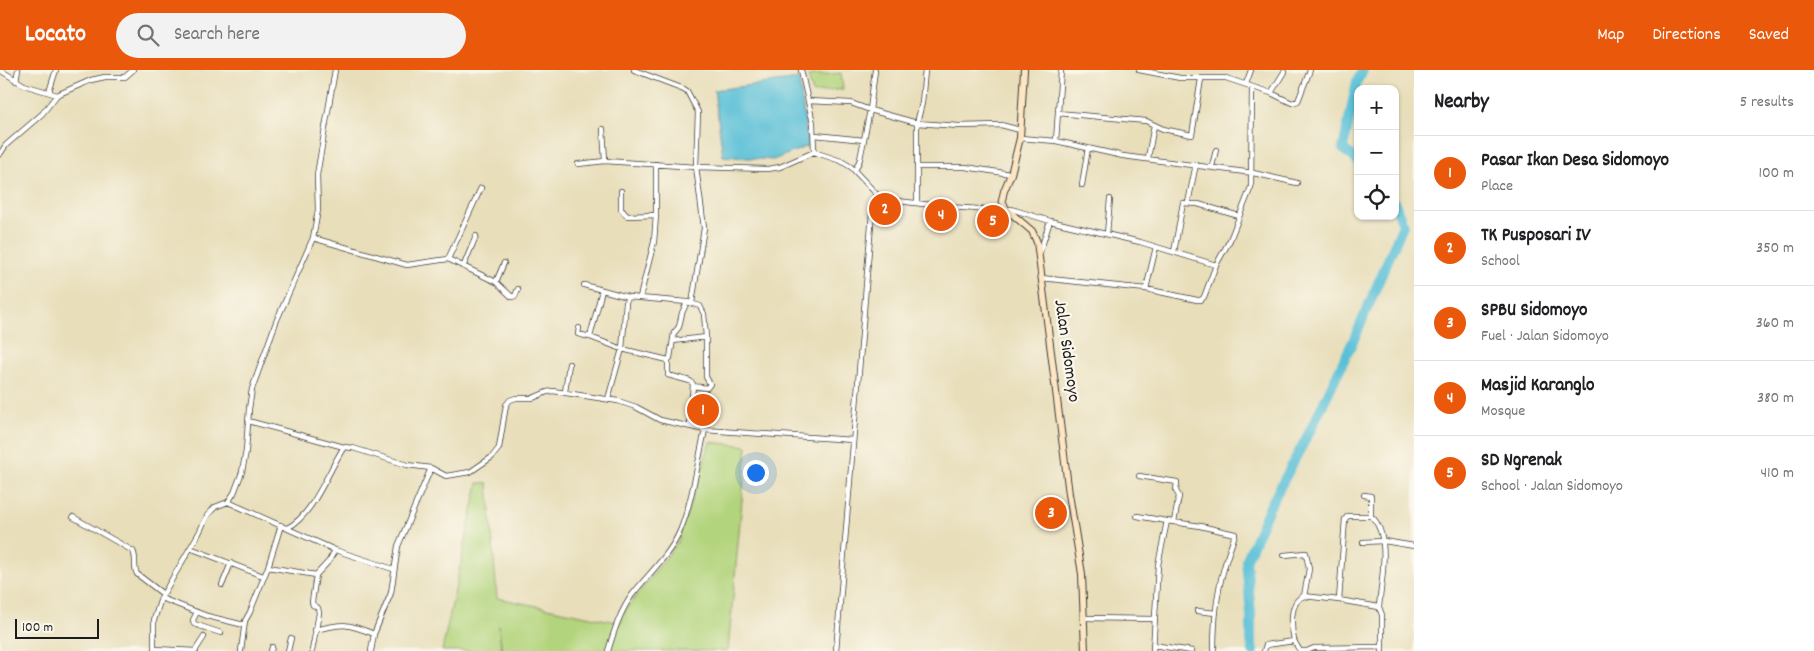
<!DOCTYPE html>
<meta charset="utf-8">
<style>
:root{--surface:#fff;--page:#f2f2f2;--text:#202124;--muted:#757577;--line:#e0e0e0;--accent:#ea580c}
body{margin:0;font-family:Dekko,sans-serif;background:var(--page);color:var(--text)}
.controls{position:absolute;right:15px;top:15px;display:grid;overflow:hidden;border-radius:10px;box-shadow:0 1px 4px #0004}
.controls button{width:45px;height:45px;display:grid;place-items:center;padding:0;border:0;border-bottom:1px solid var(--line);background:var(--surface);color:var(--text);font:25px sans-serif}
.scale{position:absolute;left:15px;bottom:12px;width:84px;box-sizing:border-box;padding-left:5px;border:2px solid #1c1c1c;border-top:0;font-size:14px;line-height:18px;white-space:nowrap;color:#1c1c1c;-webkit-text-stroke:4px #fbf7ec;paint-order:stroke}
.you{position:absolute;left:755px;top:402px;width:18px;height:18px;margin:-12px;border:4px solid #fff;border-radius:50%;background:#1a73e8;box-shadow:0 0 0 8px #1a73e833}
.badge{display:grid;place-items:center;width:32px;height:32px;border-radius:50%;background:var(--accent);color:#fff;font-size:16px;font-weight:700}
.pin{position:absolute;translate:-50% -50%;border:2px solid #fff;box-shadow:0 1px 5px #0006}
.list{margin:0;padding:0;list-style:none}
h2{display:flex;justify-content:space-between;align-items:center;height:65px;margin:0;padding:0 20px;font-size:21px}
h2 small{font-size:16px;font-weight:400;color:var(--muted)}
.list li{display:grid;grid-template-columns:32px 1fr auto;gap:15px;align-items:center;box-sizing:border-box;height:75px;padding:0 20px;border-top:1px solid var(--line)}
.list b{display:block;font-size:19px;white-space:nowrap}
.list p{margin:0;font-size:16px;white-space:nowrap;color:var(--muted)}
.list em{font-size:16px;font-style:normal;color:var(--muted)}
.icon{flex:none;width:28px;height:28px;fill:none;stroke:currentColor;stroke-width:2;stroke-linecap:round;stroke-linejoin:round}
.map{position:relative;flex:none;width:1414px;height:581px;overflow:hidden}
header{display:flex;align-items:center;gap:30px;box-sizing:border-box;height:70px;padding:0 25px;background:var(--accent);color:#fff}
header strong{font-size:24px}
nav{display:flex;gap:28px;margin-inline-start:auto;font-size:18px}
.search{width:350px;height:45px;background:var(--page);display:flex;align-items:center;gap:12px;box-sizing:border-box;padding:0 18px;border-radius:28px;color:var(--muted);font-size:19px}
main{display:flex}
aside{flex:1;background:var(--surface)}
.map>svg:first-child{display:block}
.built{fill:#eed6bb}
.green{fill:#b2d47c;stroke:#67784c}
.water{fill:#5ac0d7;stroke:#3b6e7a}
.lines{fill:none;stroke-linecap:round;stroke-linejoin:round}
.river{stroke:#5ac0d7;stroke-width:10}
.minor-casing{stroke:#3b3934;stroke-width:6}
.secondary-casing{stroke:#3b3934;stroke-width:8}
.minor{stroke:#fff;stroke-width:4.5}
.secondary{stroke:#fce6c4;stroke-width:6}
.labels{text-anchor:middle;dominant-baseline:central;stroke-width:4.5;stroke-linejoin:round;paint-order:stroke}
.street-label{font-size:18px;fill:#1c1c1c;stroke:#fbf7ec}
</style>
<header>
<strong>Locato</strong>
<div class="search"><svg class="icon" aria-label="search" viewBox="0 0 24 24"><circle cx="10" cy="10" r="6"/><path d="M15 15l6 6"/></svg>Search here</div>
<nav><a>Map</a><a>Directions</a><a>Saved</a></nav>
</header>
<main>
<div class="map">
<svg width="1414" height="581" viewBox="0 0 1414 581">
<rect width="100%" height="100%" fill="#fbf7ec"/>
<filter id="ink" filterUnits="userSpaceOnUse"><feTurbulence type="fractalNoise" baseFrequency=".02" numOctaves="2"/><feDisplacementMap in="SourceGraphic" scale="10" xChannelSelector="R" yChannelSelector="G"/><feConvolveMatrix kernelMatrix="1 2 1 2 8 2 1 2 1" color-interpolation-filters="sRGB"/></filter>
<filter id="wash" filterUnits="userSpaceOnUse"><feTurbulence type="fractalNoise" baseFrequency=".0096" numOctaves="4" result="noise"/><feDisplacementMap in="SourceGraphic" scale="20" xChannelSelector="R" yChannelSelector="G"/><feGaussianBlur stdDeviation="1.12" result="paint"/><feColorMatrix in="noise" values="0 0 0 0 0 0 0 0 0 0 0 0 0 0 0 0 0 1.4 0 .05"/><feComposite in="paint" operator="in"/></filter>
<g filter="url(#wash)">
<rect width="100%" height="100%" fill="#e8deba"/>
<path class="built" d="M892,134L891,145L877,144L878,135Z
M990,142L999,143L997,159L988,158Z"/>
<path class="green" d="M841,3L843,19L813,23L808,6Z
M710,372L747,376L728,581H502L499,555L501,581H442L478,413H488L497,528L621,553L626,539L678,472Z"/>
<path class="water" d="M799,9L808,76L773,90L723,86L714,20Z"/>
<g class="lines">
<path class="river" d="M1358,91L1343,79L1357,11L1363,0
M1253,581L1251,571V544L1246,491L1269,438L1310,361L1355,267L1403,155L1395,133"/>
</g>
</g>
<g filter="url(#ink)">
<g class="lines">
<defs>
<path id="minor" d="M0,0L24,15L57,25
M634,0L684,19L687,21L698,42L696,97L704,158L692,233
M801,0L813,53L814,82
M1139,0L1180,8H1226L1271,23L1292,33L1298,31L1310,0
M16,11L18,0
M1246,14L1251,0
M49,22L56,0
M1271,23L1284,2
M809,31L851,33L870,40L875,0
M1058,43L1146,51L1163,59L1192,65L1201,9
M603,59L605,91
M815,65L864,70
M1020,68L1056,71L1123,86L1253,103L1297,113
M1056,71L1061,0
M0,84L6,75L42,44L57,25L91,10L105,7H125L133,0
M1148,88L1154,55
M578,94L605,91L696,97L768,99L780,97L814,82L841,91L851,97L884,132
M1212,96L1216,80
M917,97H965L1011,104
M855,101L860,89L870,40L917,53L922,33L925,0
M1082,115L1088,78
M621,121V139L627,146L656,145
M917,132V53L959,56L1001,55L1020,60
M1188,133L1196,94
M1107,164L1110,129
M313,168L407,195L448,189L496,212L512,227L515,226L518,219
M1040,182L1050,151
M1174,182L1183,133L1198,134L1239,146
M448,189L481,118
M464,195L476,166
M1041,208L1146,219L1197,230H1201L1204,227L1216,195L1230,170L1251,117L1252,17
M496,212L504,193
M584,215L628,227L687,232L700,236L704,244L706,267V307L710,314L707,318L693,316
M1146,219L1156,177
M640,227L654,172L656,145V94
M579,258L578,264L590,267L622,279L668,290L670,288L674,263L679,257L682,243L687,232
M590,267L602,220
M673,271L706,267
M668,290V305L690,311L693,314L690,357
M565,322L569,294
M608,329L622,279L626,232L628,227
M248,351L344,377L353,378L407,395L431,398L446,406L470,402L492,387L499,378L506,335L510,330L516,328H533L547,322L553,321L618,331L636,337L660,350L705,360L853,370
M1139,406L1177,412L1176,421L1179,426L1174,452
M1364,425L1371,426V446
M228,432L335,480
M1137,446L1167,451
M73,447L133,481C137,488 133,497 137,504L163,524
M287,458C313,446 328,401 344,377
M1363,472L1384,471L1414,476
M190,478L263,506
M1284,485L1306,483L1309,499L1304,526L1339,530
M268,497L316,505L329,491L335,480L393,499
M222,515L231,493
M1304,526C1289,531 1291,557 1294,570C1295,574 1298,577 1300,581H1307L1314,578L1382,577
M161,528L207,546L244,555
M1379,537L1339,530L1345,449L1348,446H1371C1392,465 1381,512 1379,537L1382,545V581
M1197,541L1216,543
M197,542L193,550L194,554L221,563
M1085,548L1155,549
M315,560C343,553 347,553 374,564
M1153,575L1192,581
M154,579L196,581
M154,581V550L161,528L199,463L207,446L215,437L228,432L234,423L242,402L246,381L249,339L252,319L276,252L313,168L318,140L317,105L335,0
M195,581L204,567
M241,581L245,551L250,542L268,497L281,455
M271,581L272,577
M288,581L291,568
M312,581L319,543L318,538L313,535L312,532L316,505
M371,581L374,564L391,523L398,476L431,398
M608,581C614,561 620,542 632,525C648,504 670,485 680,461C692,432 698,391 705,360
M836,581L872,143L874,136L879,132L898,131L949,137L994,140L1011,139L1050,151L1140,172L1216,195
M1153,581L1158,495L1167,451L1200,456L1235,464C1232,475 1227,486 1224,498C1216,525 1214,553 1214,581
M1264,581L1266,575L1294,571"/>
<path id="secondary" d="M1024,0L1020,68L1011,104L1004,121L1002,130L1006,139L1032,161L1037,172L1069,424L1082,504L1085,581"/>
</defs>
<use href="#minor" class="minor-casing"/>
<use href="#secondary" class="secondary-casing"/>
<use href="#minor" class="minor"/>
<use href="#secondary" class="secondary"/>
</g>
</g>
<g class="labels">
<g class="street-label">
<text transform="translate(1066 281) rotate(82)">Jalan Sidomoyo</text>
</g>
</g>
</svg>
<div class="controls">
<button>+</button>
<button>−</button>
<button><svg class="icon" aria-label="locate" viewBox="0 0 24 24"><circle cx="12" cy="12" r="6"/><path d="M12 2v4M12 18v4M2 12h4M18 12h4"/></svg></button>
</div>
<div class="scale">100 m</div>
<div class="you"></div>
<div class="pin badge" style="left:703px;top:340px">1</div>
<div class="pin badge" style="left:885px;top:139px">2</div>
<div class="pin badge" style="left:1051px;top:443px">3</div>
<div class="pin badge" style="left:941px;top:145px">4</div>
<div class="pin badge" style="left:993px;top:151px">5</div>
</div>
<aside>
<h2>Nearby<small>5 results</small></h2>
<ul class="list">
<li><span class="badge">1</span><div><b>Pasar Ikan Desa Sidomoyo</b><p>Place</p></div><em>100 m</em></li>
<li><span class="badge">2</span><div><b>TK Pusposari IV</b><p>School</p></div><em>350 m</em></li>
<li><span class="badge">3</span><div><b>SPBU Sidomoyo</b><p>Fuel · Jalan Sidomoyo</p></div><em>360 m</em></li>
<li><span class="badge">4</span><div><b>Masjid Karanglo</b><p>Mosque</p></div><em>380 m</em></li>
<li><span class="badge">5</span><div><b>SD Ngrenak</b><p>School · Jalan Sidomoyo</p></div><em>410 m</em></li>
</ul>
</aside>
</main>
